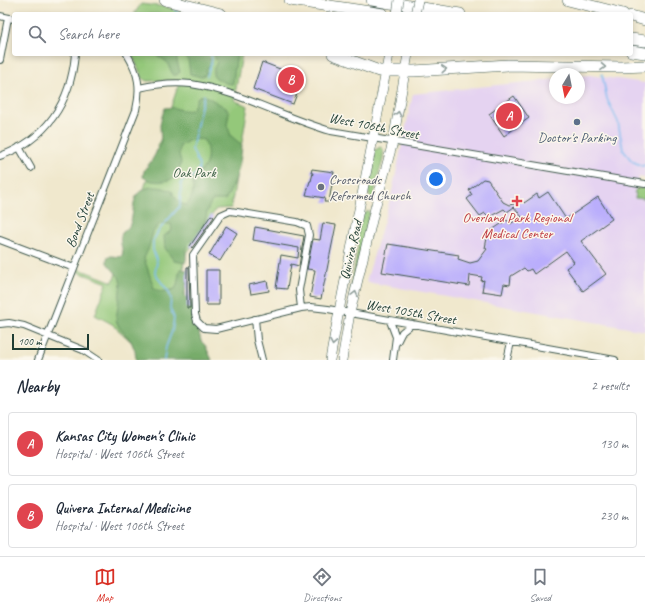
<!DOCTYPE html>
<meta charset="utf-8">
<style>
:root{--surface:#fff;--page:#f2f2f3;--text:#1f2937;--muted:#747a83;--line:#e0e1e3;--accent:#d93025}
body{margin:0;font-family:Caveat,sans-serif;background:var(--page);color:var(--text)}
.compass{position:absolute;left:549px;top:68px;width:36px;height:36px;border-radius:50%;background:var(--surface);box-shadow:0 2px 6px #0003;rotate:190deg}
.scale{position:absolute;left:12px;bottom:10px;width:77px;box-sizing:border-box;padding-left:4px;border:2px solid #1f3d34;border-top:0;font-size:11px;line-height:14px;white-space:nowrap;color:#1f3d34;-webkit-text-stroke:3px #fbf7ec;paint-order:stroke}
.you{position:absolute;left:436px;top:179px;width:14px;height:14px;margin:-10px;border:3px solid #fff;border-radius:50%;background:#1a73e8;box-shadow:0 0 0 6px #1a73e833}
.badge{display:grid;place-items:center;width:26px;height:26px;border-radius:50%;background:var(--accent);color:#fff;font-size:13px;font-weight:700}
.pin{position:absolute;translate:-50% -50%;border:2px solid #fff;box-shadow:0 1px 4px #0006}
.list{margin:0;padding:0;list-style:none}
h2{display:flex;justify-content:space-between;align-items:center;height:52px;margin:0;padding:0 16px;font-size:17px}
h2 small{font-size:13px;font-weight:400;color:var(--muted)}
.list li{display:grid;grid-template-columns:26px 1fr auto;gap:12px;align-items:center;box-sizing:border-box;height:64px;margin:0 8px 8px;padding:0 8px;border:1px solid var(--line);border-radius:4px}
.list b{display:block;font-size:15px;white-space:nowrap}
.list p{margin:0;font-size:13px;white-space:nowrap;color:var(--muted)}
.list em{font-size:13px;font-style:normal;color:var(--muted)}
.icon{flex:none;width:22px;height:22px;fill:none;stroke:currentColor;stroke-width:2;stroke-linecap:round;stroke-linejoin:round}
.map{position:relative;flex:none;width:645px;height:360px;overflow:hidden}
.search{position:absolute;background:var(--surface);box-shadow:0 2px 6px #0003;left:12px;right:12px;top:12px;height:44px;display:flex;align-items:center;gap:10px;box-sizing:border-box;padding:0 14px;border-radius:4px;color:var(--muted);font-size:15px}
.sheet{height:196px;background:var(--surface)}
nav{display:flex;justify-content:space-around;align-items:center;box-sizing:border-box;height:56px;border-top:1px solid var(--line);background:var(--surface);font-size:11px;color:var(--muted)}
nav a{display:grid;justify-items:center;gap:2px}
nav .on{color:var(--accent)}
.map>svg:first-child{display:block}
.built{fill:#e5d3f1}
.green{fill:#94c87a;stroke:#5a8257}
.forest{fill:#77ac6a;stroke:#4b744f}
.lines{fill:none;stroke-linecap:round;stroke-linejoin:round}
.stream{stroke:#7abdf0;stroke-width:1.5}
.building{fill:#baaefc}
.street-casing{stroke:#3e574b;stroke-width:8}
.primary-casing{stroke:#3e574b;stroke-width:10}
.highway-casing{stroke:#3e574b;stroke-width:12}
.street{stroke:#fff;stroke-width:6}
.primary{stroke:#fff;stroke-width:9}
.highway{stroke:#fff;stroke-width:11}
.primary-bridge-casing{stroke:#3e574b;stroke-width:10;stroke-linecap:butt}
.primary-bridge{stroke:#fff;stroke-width:9}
.oneway{stroke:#8f9e9a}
.service-dot{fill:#5c6f8a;stroke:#fbf7ec;stroke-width:1.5}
.worship-dot{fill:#6b7280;stroke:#fbf7ec;stroke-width:1.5}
.health-dot{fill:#e0444e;stroke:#fbf7ec;stroke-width:1.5}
.labels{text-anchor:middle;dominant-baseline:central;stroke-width:3;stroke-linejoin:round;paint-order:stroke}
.street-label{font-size:14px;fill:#1f3d34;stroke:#fbf7ec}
.service-label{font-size:14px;fill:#4e5e75;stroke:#fbf7ec}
.park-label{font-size:14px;fill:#3c6046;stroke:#fbf7ec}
.worship-label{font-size:14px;fill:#5b616d;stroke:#fbf7ec;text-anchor:start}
.health-label{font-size:14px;fill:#be3a42;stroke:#fbf7ec}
</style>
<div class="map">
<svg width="645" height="360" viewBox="0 0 645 360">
<rect width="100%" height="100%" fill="#fbf7ec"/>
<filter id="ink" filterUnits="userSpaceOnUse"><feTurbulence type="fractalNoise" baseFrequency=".025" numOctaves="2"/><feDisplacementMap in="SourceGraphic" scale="8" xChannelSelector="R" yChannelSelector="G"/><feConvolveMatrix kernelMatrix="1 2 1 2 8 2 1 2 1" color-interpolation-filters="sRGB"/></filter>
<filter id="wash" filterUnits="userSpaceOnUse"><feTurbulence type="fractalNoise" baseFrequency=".012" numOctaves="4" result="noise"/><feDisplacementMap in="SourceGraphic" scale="16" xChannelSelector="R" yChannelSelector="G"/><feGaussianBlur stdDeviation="0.9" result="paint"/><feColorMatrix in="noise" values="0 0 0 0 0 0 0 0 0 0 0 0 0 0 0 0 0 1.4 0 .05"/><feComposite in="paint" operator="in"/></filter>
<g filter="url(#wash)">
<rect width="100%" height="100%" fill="#f0e8cd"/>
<path class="built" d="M589,75L645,83V178L639,177L634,193H636L635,198L645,199V331L366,282L391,196L413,94L555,79V98H579V76Z"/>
<path class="green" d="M141,4L167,7L187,14H134Z
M131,54H242L234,100L248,106L231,208L216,209L183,259L187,321L140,350L112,324L95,315L107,283L78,272L79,269L113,282L180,80L147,81L143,79L135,61Z
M380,147L383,149C385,160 378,173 376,184C375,189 375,194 373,199H372C364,190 371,179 372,169C373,162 373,157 375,150Z
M639,188L645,189V199L635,198L636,193H634L636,189Z
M368,211L370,212L350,294L358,246V227L362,216Z"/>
<path class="forest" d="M155,54H177V61L180,72L177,75H173L167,62Z
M182,54H206L212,62L206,70V74L201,77L190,74L188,59Z
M214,54H237L233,82L232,84L225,83L213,76L214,68L217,62Z
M204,95L226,108L229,112L227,125L231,136L242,145C241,164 236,184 225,200H213C205,209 207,222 201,232C197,238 188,241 186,248C184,253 188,255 185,263L174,261L165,248L164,236L172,230L171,224H159L153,232L148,250L144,258L154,288C161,293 167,291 175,289C179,282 177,276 181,269L187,270L189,273L184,294L193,306L201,341L205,345L212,360H136L135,351L131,341L119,327L116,320L121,283L119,277L107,263V258L111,256L120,257L123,255C123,248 118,240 122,233C125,230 129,228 130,224C136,208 129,190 152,187C160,187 166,188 173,192V195L182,204L186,205C194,198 194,186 192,177C195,175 198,173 201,171C209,164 209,149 204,140C194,138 189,140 180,146L179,154L181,162L177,177C166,182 153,184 143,177L144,171L152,160L161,144L160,125L162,116L165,108C174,106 182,112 192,110L198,97Z"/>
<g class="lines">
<path class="stream" d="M174,9L179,14
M602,74L607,99L618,122L623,150L632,161L642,166L645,165
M207,76L212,60L211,54
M164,360L166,347L172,331L174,318L170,308L171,298L169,292L158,278L155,272L157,262L153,250V241L159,230L180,206L181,184L182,181L184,179L192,177L198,173L199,165L192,149L200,110L204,95"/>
</g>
<g id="blocks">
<path class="building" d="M262,62L303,78L293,104L253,89Z
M514,96L529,118L504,136L489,114Z
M312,169L334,172L329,202H324L325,198L306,195L310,181H311L313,173H311Z
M483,179L488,180L503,202L509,205L523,202L524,203L537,194L539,198L548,192L566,219L598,197L612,219L581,241L606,274L583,291L566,268L574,262L566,251L534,274L531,269L527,271L524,268L511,276L510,285L504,284L502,294L482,291L484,280L481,281L482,277L470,275L469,286L382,272L388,244L459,255L458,259L470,263L478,261L487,249L485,248L488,233H492V230L507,220L510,224L522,217L514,207L507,212L504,209L489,217L485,213L480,216L467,199L472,195L469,190Z
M211,215L214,217L192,248L190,246Z
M323,223L336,225L321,299L310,297L315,270L307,269L313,239L320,240Z
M226,226L237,233L220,261L209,255Z
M255,227L304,236L299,266L291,264L287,289L276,288L281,255L298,258L299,248L253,240Z
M187,267H189L190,308H187Z
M206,270H219V305H206Z
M267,281L269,291L251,294L249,285Z"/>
</g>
</g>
<g filter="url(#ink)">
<use href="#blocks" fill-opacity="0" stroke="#3e574b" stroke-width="1"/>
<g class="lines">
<defs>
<path id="street" d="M0,16L14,19
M0,60L8,18
M139,88C156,84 173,82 191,84C239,91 284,118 331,131L645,184
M19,147L31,168
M0,156C46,140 71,102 75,54
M0,240L74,268
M301,308L299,290L309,235L307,226L297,222L237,212L230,211L221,215L193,255L195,314L197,321L204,328L216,329L301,308L311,307L328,309L615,360
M255,319L257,340L262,360
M390,321L396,337L393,360
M0,324L9,323L24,326L83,350L98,360
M397,342L402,332L412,324
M38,360L136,110C141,88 139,74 127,54
M507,360L511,342"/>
<path id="primary" d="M330,360C348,258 371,156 389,54
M342,360L350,313L375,208L393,142L408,54"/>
<path id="highway" d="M165,0L221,14
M290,0L383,14
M372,0L460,14
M568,0L623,14
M631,16L645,20
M631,39L645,41
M631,51L645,53
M333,54L379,71H414L508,65L621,67L645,66"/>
</defs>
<use href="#street" class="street-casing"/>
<use href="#primary" class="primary-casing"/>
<use href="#highway" class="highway-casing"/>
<use href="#street" class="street"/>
<use href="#primary" class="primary"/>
<use href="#highway" class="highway"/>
<defs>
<path id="primary-bridge" d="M397,14L399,0
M415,14L418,0"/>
</defs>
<use href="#primary-bridge" class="primary-bridge-casing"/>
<use href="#primary-bridge" class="primary-bridge"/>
</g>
<defs><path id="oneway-chevron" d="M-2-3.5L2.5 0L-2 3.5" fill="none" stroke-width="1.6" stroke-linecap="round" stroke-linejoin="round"/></defs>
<g class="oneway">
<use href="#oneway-chevron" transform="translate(603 67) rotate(2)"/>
<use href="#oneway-chevron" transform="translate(444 69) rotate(-4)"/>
<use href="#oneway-chevron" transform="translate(398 114) rotate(-80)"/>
<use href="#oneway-chevron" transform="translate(355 294) rotate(-76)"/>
<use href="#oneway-chevron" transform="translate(333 343) rotate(100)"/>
</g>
</g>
<circle class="service-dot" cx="577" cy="122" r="4"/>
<circle class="worship-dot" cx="321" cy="187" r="4"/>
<path class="health-dot" d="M515 195h4v4h4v4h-4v4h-4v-4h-4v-4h4z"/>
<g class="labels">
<g class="street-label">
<text transform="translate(374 126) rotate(11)">West 106th Street</text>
<text transform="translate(80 220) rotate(-69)">Bond Street</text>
<text transform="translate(351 250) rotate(-77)">Quivira Road</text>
<text transform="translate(411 312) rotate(10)">West 105th Street</text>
</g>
<g class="service-label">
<text x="577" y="137">Doctor's Parking</text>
</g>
<g class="park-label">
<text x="194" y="172">Oak Park</text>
</g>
<g class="worship-label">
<text x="329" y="179">Crossroads<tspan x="329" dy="16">Reformed Church</tspan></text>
</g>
<g class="health-label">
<text x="517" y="217">Overland Park Regional<tspan x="517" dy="16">Medical Center</tspan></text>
</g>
</g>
</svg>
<svg class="compass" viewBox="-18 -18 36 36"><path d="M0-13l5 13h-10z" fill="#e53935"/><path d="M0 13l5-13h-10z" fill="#747a83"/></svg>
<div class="scale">100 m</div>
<div class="you"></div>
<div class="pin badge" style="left:509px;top:116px;background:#e0444e">A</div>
<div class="pin badge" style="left:291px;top:80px;background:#e0444e">B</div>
<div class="search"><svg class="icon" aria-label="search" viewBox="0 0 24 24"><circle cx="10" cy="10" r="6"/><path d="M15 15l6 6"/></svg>Search here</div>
</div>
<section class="sheet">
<h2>Nearby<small>2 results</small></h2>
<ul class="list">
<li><span class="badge" style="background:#e0444e">A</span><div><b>Kansas City Women's Clinic</b><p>Hospital · West 106th Street</p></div><em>130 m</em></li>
<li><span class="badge" style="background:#e0444e">B</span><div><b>Quivera Internal Medicine</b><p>Hospital · West 106th Street</p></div><em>230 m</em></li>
</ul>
</section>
<nav>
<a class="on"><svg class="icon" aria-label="map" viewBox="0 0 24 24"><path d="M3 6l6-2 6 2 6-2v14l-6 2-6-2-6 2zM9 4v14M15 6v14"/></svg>Map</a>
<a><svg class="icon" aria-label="directions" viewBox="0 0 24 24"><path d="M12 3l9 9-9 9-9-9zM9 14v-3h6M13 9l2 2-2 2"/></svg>Directions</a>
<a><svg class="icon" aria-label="saved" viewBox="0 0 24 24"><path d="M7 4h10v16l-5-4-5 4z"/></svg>Saved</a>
</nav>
